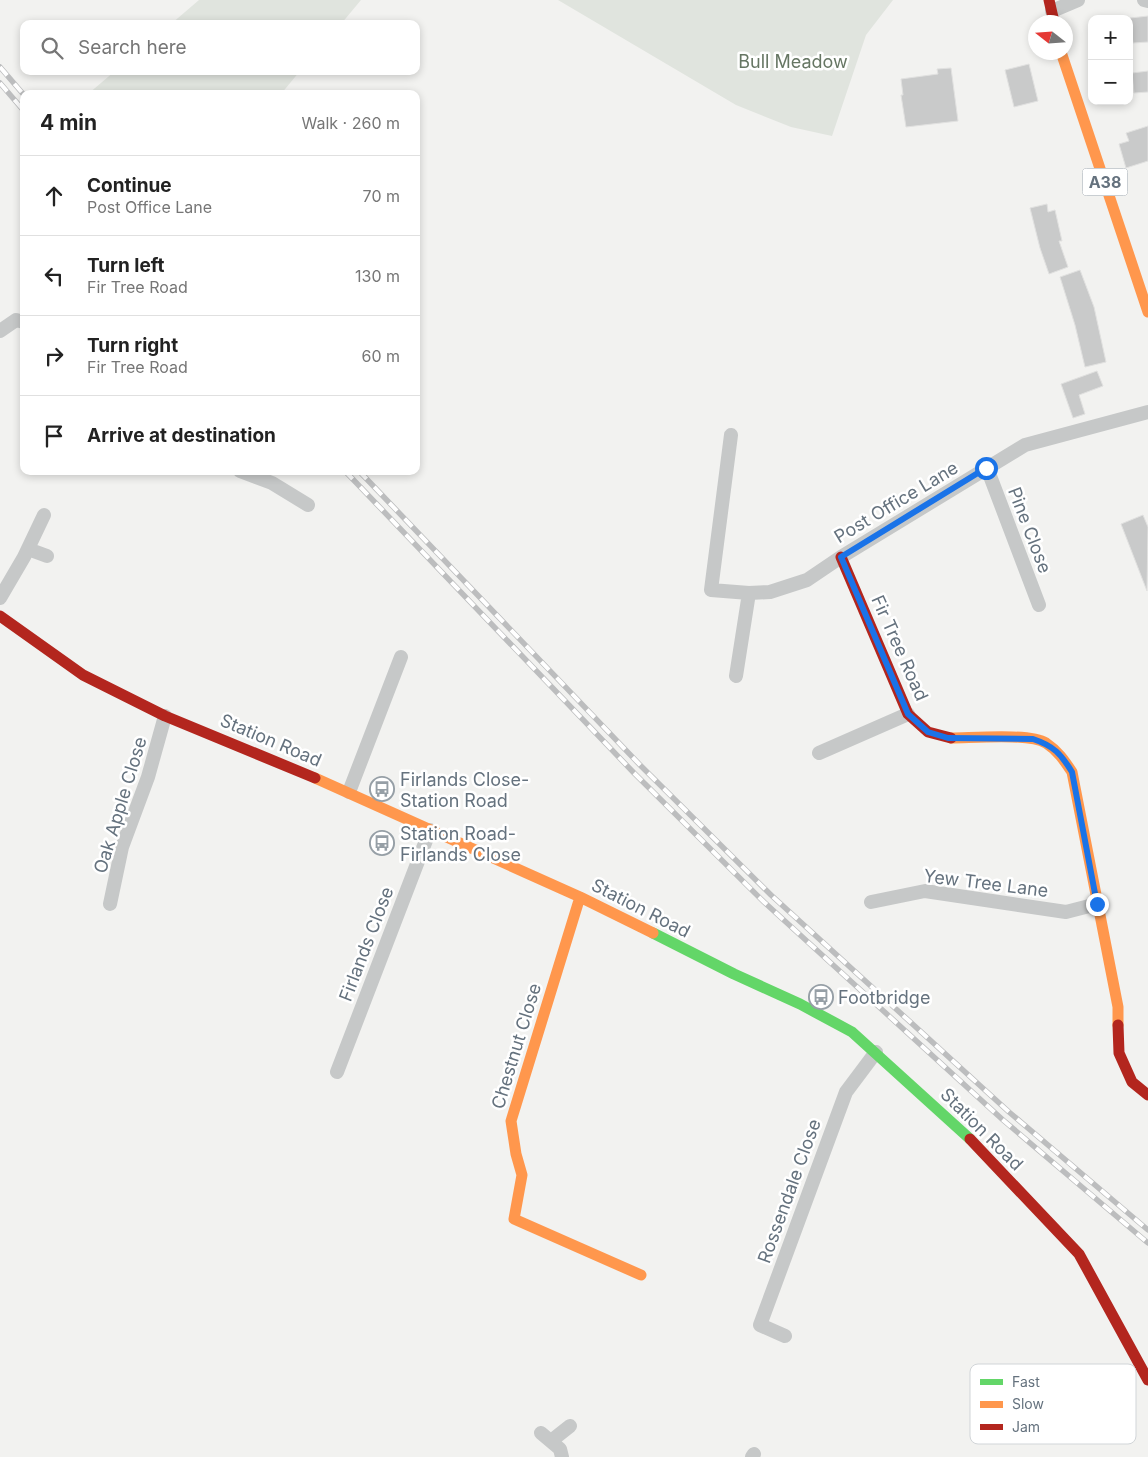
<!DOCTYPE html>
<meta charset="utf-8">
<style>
:root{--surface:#fff;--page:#f6f6f6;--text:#222;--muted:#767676;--line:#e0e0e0}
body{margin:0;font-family:Inter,sans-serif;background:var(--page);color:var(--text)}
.controls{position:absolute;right:15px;top:15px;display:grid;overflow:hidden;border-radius:10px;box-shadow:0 2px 8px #0003}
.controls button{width:45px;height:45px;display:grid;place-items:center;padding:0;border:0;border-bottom:1px solid var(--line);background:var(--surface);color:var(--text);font:25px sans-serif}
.compass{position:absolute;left:1028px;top:15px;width:45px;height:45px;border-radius:50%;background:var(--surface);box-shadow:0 2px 8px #0003;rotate:287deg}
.stop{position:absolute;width:15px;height:15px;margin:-11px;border:4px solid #1a73e8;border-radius:50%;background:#fff}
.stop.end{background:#1a73e8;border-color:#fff;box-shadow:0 1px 5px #0008}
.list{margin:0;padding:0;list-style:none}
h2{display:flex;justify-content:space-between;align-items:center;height:65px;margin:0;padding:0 20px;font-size:21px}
h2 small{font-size:16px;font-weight:400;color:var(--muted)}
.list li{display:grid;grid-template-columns:32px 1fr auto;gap:15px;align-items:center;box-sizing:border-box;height:80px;padding:0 20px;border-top:1px solid var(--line)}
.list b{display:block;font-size:19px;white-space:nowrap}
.list p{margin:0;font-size:16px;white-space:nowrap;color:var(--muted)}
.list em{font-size:16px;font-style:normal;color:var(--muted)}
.icon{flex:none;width:28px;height:28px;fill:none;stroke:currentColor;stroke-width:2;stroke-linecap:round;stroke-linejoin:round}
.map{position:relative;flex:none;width:1148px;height:1457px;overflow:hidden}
.search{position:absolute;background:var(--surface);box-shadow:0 2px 8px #0003;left:20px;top:20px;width:400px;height:55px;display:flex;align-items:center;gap:12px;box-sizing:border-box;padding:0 18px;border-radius:10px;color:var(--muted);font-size:19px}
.panel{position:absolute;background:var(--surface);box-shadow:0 2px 8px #0003;left:20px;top:90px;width:400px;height:385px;border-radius:10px}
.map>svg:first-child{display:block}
.green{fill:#e0e4de}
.building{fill:#c9caca;stroke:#e1e1e0}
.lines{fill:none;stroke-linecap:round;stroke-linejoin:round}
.street{stroke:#c6c8c8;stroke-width:14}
.fast{stroke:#63d668;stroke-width:11}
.slow{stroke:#ff974d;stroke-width:11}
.jam{stroke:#b3261e;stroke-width:11}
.rail-casing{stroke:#bcbdbe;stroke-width:5.5}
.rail{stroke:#fff;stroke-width:4;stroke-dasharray:11;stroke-linecap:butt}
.route{stroke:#1a73e8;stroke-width:6}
.labels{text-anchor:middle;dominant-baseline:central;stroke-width:5;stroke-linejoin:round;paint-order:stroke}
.shield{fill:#fff;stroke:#939ca5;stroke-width:1}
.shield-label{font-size:16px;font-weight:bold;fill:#65727e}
.park-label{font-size:18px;fill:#667663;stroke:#fff}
.street-label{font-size:18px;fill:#65727e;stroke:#fff}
.poi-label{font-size:18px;fill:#65727e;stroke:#fff;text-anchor:start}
.key{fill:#fff;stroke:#d1d5d8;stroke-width:1}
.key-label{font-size:14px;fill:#65727e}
</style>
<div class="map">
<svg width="1148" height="1457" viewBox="0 0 1148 1457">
<rect width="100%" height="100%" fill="#f2f2f0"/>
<path class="green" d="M199,0H361L341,24H171Z
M558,0H893L866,35L832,136L791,127L736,105Z
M115,71H300L281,94H88Z"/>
<path class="building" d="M1148,16V42L1133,43L1130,18Z
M1029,64L1038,101L1014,107L1005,70Z
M951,68L958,121L906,127L901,95H903L901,79L938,74L937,69Z
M1148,71V92L1134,93L1132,73Z
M1148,126V161L1126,168L1119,144L1129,141L1126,133Z
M1047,204L1048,212L1055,210L1062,241H1059L1068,267L1049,274L1040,248L1030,208Z
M1080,270L1094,307L1106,362L1085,367L1075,325L1060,277Z
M1097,371L1103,386L1079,395L1085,414L1073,418L1061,384Z
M1143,515L1148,527L1147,591L1121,524Z"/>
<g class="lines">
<path class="street" d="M1144,0L1148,1
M1052,11L1078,0
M0,331L16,320L24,322
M731,435L711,590L749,593L736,676
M987,468L1039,605
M240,471L272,483L308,505
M28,549L47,556
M749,593L770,592L807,580L841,557L1025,445L1148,412
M0,598L24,557L44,515
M819,753L908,714
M349,792L401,657
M871,902L925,891L1066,912L1097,904
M110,904L122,847L148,777L165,716
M337,1072L430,830
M785,1336L760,1325L846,1092L876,1052
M541,1433L560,1449L562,1457
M551,1441L570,1426
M752,1457L754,1454"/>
<path class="fast" d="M653,933L734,974L800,1004L852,1032L970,1139"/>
<path class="slow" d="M1061,52L1148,312
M951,738C972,738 1030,733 1046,743C1058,751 1064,760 1072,772L1118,1007V1025
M315,778L580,897L653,933
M580,897L511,1121L516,1154L522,1175L514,1219L641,1275"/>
<path class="jam" d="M1049,0L1054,22
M841,557L908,714L928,732L951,738
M0,616L83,675L165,716L315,778
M1118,1025L1119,1053L1132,1082L1148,1095
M970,1139L1079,1254L1148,1380"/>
<defs>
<path id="rail" d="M0,67L24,95
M0,83L24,111
M345,471L634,773L764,902L1003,1120L1148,1243
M359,471L641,766L771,895L1009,1112L1148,1230"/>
</defs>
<use href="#rail" class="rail-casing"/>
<use href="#rail" class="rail"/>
</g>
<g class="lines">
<path class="route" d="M986,468L841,557L908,714L928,732L948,738L1033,739C1054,746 1061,754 1072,772L1097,904"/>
</g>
<defs>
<symbol id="bus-ring" viewBox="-11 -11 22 22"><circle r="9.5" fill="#fff" stroke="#969fa6" stroke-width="1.5"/><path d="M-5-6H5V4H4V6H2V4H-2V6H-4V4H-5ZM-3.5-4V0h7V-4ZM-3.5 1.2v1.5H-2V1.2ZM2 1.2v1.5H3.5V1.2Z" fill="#969fa6"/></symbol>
</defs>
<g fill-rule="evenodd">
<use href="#bus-ring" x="368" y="775" width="28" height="28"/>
<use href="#bus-ring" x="368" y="829" width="28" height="28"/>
<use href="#bus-ring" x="807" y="983" width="28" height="28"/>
</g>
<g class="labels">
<rect class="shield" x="1082.5" y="168.5" width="45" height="27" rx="4"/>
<g class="shield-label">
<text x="1105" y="182">A38</text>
</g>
<g class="park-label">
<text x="793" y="61">Bull Meadow</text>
</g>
<g class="street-label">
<text transform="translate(896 502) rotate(-31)">Post Office Lane</text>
<text transform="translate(1030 530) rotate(69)">Pine Close</text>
<text transform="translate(900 648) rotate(66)">Fir Tree Road</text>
<text transform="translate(271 740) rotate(23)">Station Road</text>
<text transform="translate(120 805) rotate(-73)">Oak Apple Close</text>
<text transform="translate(986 883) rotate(7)">Yew Tree Lane</text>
<text transform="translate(641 908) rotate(27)">Station Road</text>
<text transform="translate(366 944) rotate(-69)">Firlands Close</text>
<text transform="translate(516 1046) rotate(-73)">Chestnut Close</text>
<text transform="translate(982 1129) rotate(45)">Station Road</text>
<text transform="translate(789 1191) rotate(-70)">Rossendale Close</text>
</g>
<g class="poi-label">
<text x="400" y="779">Firlands Close-<tspan x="400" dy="21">Station Road</tspan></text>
<text x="400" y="833">Station Road-<tspan x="400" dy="21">Firlands Close</tspan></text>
<text x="838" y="997">Footbridge</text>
</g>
</g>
<rect x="970" y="1364" width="166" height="80" rx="8" class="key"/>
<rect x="980" y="1379" width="23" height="6" fill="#63d668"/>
<rect x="980" y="1401" width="23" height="7" fill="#ff974d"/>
<rect x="980" y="1424" width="23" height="6" fill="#b3261e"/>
<g class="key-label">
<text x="1012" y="1387">Fast</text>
<text x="1012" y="1409">Slow</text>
<text x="1012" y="1432">Jam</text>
</g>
</svg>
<div class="controls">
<button>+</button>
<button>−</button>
</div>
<svg class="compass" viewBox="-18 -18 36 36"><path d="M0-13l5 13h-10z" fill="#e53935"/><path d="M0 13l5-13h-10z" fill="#767676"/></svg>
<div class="stop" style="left:986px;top:468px"></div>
<div class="stop end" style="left:1097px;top:904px"></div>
<div class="search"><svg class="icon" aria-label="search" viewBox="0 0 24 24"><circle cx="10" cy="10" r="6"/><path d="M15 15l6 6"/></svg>Search here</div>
<section class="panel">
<h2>4 min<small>Walk · 260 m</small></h2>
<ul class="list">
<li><svg class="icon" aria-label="ahead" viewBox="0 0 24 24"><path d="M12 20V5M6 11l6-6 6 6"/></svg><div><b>Continue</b><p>Post Office Lane</p></div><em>70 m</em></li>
<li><svg class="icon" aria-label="left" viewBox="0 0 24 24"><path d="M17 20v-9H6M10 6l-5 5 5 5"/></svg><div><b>Turn left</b><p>Fir Tree Road</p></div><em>130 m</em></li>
<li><svg class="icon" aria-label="right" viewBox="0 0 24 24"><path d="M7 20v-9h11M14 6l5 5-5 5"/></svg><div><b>Turn right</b><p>Fir Tree Road</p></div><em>60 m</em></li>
<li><svg class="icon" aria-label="arrive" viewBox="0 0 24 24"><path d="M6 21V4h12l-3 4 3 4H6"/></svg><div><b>Arrive at destination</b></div></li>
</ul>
</section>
</div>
